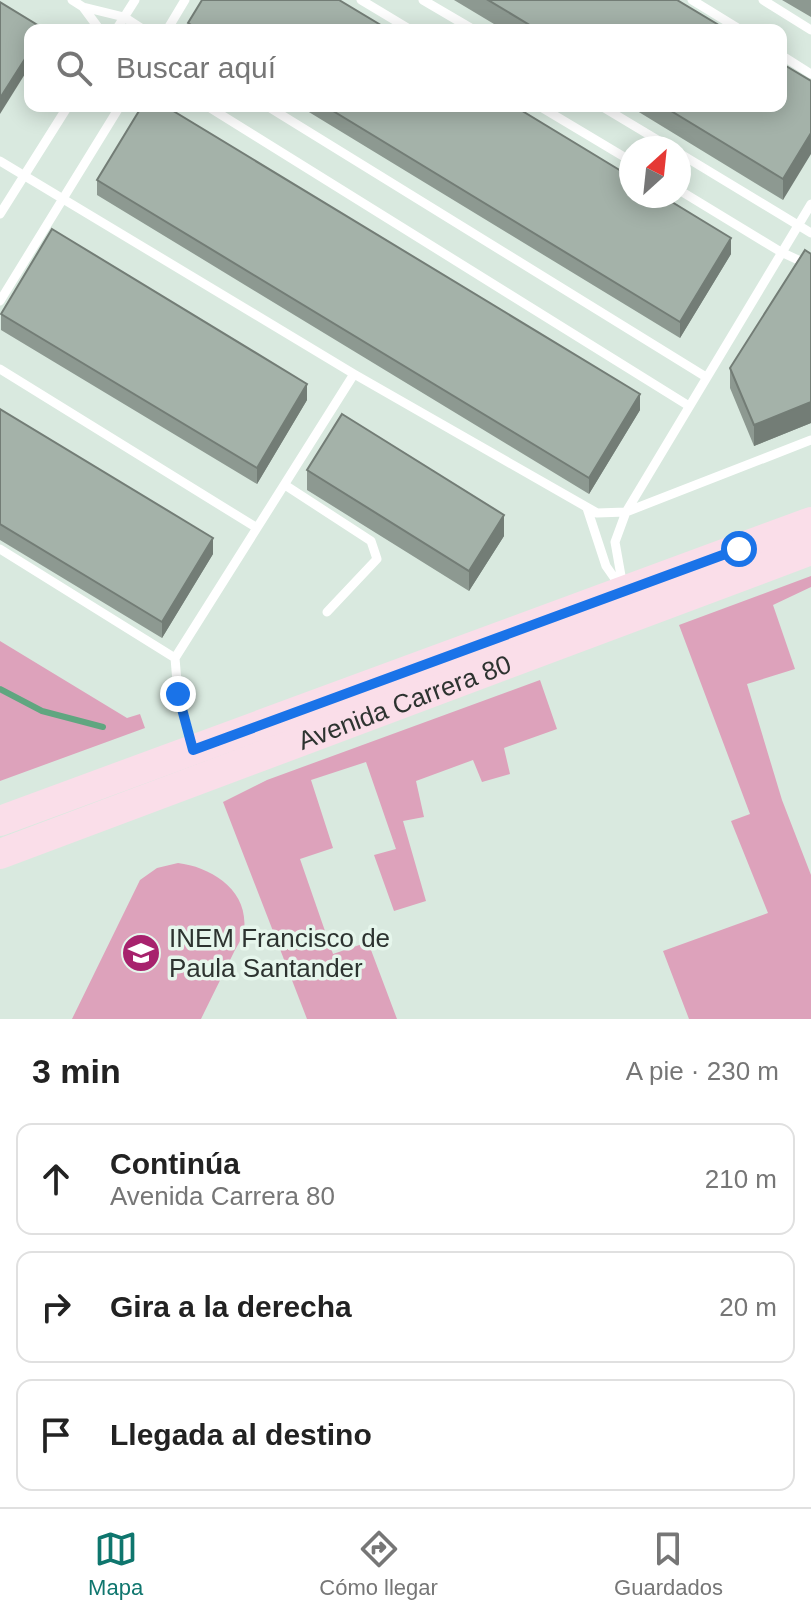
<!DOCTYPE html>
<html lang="es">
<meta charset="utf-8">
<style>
:root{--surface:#fff;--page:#f2f2f2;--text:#222;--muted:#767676;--line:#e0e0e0;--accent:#0f766e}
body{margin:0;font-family:Arial,sans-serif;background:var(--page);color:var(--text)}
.compass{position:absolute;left:619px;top:136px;width:72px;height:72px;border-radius:50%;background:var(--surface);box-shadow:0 4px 20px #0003;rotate:27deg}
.stop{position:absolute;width:24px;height:24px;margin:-18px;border:6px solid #1a73e8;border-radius:50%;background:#fff}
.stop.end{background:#1a73e8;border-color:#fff;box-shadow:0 2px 8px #0008}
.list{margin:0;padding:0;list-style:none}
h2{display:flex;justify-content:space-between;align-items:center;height:104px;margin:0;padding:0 32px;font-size:34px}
h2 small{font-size:26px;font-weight:400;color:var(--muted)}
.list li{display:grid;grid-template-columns:52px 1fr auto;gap:24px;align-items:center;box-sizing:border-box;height:112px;margin:0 16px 16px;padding:0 16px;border:2px solid var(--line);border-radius:16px}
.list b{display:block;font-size:30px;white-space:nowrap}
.list p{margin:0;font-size:26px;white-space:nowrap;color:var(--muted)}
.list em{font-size:26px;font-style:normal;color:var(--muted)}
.icon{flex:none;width:44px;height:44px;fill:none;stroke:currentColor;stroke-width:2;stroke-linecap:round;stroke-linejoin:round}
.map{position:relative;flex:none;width:811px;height:1019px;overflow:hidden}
.search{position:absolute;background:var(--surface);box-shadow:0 4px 20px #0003;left:24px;right:24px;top:24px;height:88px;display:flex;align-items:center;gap:20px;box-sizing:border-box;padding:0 28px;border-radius:16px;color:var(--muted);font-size:30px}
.sheet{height:488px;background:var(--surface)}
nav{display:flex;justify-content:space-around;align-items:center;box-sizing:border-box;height:112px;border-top:2px solid var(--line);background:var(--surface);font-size:22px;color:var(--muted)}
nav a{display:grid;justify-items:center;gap:4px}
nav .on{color:var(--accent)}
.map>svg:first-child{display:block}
.green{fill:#dda2bb}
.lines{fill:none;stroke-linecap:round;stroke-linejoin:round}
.stream{stroke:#60a680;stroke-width:6}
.service{stroke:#fff;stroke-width:9}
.primary{stroke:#fadee9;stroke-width:30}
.wall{fill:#8d9991}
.shaded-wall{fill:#737d76}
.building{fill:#a4b2a9;stroke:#737d76;stroke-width:2}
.route{stroke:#1a73e8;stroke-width:10}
.labels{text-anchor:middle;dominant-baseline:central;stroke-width:7;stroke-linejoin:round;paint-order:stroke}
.street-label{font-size:26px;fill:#2d3330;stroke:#e6f6ec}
.poi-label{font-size:26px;fill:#2d3330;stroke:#e6f6ec;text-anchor:start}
</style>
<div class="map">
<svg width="811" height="1019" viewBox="0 0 811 1019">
<rect width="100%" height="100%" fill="#d9e9df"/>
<path class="green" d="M811,576V587L773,605L795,669L747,684L782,800L811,875V1019H689L663,951L768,913L731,821L750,814L679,625Z
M0,641L127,718L140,714L145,728L0,781Z
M540,680L557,729L504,748L510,774L482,782L473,760L416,781L424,817L403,821L426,901L394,911L374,855L396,849L366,762L311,780L333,848L300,859L333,954L368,942L397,1019H307L223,802L267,780Z
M178,863C211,867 249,890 244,930C243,937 237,946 234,952C223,974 212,997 201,1019H72L140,880L157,868Z"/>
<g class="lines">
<path class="stream" d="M0,689L42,711L103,727"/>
<path class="service" d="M72,0L83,7L124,17L144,30
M361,0L411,30
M423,0L474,30
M692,0L741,30
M763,0L811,30
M83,7L100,30
M116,30L135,0
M167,30L185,0
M781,55L811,74
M207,106L689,406
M267,106L706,377
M539,106L631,161
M601,106L671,148
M679,153L811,233
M0,161L354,374L597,513L626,512L811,440
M679,190L781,252L811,266
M0,214L68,106
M0,301L120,106
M0,369L257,528
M285,485L371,541L377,559L327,612
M587,508L606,566L620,586
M0,549L175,658
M623,587L615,542L626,512L811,204
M192,745L178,694L175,658L354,374"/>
<g class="primary">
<path d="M0,821L811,522"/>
<path id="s1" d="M0,854L811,550"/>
</g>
</g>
<path class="wall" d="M454,0H677L727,30H504Z
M782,0H811V17Z
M188,23L389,30H188Z
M811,81L783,200L629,106H781Z
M299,106H514L731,254L680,338Z
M97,180L640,410L589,494L97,195Z
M811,254V423L754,446L730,388V368Z
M1,314L307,400L257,484L1,330Z
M0,409L213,554L162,638L0,540Z
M307,470L504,536L469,591L307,490Z"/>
<path class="shaded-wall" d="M30,51V66L0,114V98Z
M811,133V154L783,200V179Z
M731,238V254L680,338V322Z
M307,384V400L257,484V468Z
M640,394V410L589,494V478Z
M811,402V423L754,446V425Z
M504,515V536L469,591V571Z
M213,538V554L162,638V622Z"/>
<path class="building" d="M202,0H339L389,30H200L188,23Z
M488,0H677L727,30H538Z
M0,2L44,29L43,30H30V51L0,98Z
M781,63L811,81V133L783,179L663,106H781Z
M142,106H165L640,394L589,478L97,180Z
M325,106H514L631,177V196H662L731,238L680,322Z
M52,229L307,384L257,468L1,314Z
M805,250L811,254V402L754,425L730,368Z
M0,409L213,538L162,622L0,524Z
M342,414L504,515L469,571L307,470Z"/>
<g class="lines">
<path class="route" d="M178,694L193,750L739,549"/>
</g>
<defs>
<symbol id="school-disc" viewBox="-11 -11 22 22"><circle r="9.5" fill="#a7226d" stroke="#e6f6ec"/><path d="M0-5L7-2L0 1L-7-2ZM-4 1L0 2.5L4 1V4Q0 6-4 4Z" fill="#fff"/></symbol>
</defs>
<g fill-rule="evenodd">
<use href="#school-disc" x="119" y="931" width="44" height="44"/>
</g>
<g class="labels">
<g class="street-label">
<text stroke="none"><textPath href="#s1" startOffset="432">Avenida Carrera 80</textPath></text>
</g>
<g class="poi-label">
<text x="169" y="938">INEM Francisco de<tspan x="169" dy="30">Paula Santander</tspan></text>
</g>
</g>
</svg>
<svg class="compass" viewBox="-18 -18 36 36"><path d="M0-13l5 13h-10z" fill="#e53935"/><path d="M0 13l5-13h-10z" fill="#767676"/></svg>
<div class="stop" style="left:739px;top:549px"></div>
<div class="stop end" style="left:178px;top:694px"></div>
<div class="search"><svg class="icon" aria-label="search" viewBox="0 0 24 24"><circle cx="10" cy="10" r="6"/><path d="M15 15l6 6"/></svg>Buscar aquí</div>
</div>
<section class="sheet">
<h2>3 min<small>A pie · 230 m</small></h2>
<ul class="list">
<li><svg class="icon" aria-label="ahead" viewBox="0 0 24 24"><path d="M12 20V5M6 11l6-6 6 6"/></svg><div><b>Continúa</b><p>Avenida Carrera 80</p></div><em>210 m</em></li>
<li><svg class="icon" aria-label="right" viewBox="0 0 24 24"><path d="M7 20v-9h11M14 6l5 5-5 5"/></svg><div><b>Gira a la derecha</b></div><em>20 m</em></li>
<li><svg class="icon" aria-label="arrive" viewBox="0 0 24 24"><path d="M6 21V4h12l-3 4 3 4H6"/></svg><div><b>Llegada al destino</b></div></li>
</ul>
</section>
<nav>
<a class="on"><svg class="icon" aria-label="map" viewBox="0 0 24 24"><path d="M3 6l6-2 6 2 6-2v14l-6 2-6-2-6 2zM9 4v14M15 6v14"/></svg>Mapa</a>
<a><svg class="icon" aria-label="directions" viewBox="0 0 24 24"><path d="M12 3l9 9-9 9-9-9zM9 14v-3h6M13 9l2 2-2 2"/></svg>Cómo llegar</a>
<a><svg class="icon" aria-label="saved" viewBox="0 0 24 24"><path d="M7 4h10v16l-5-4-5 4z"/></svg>Guardados</a>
</nav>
